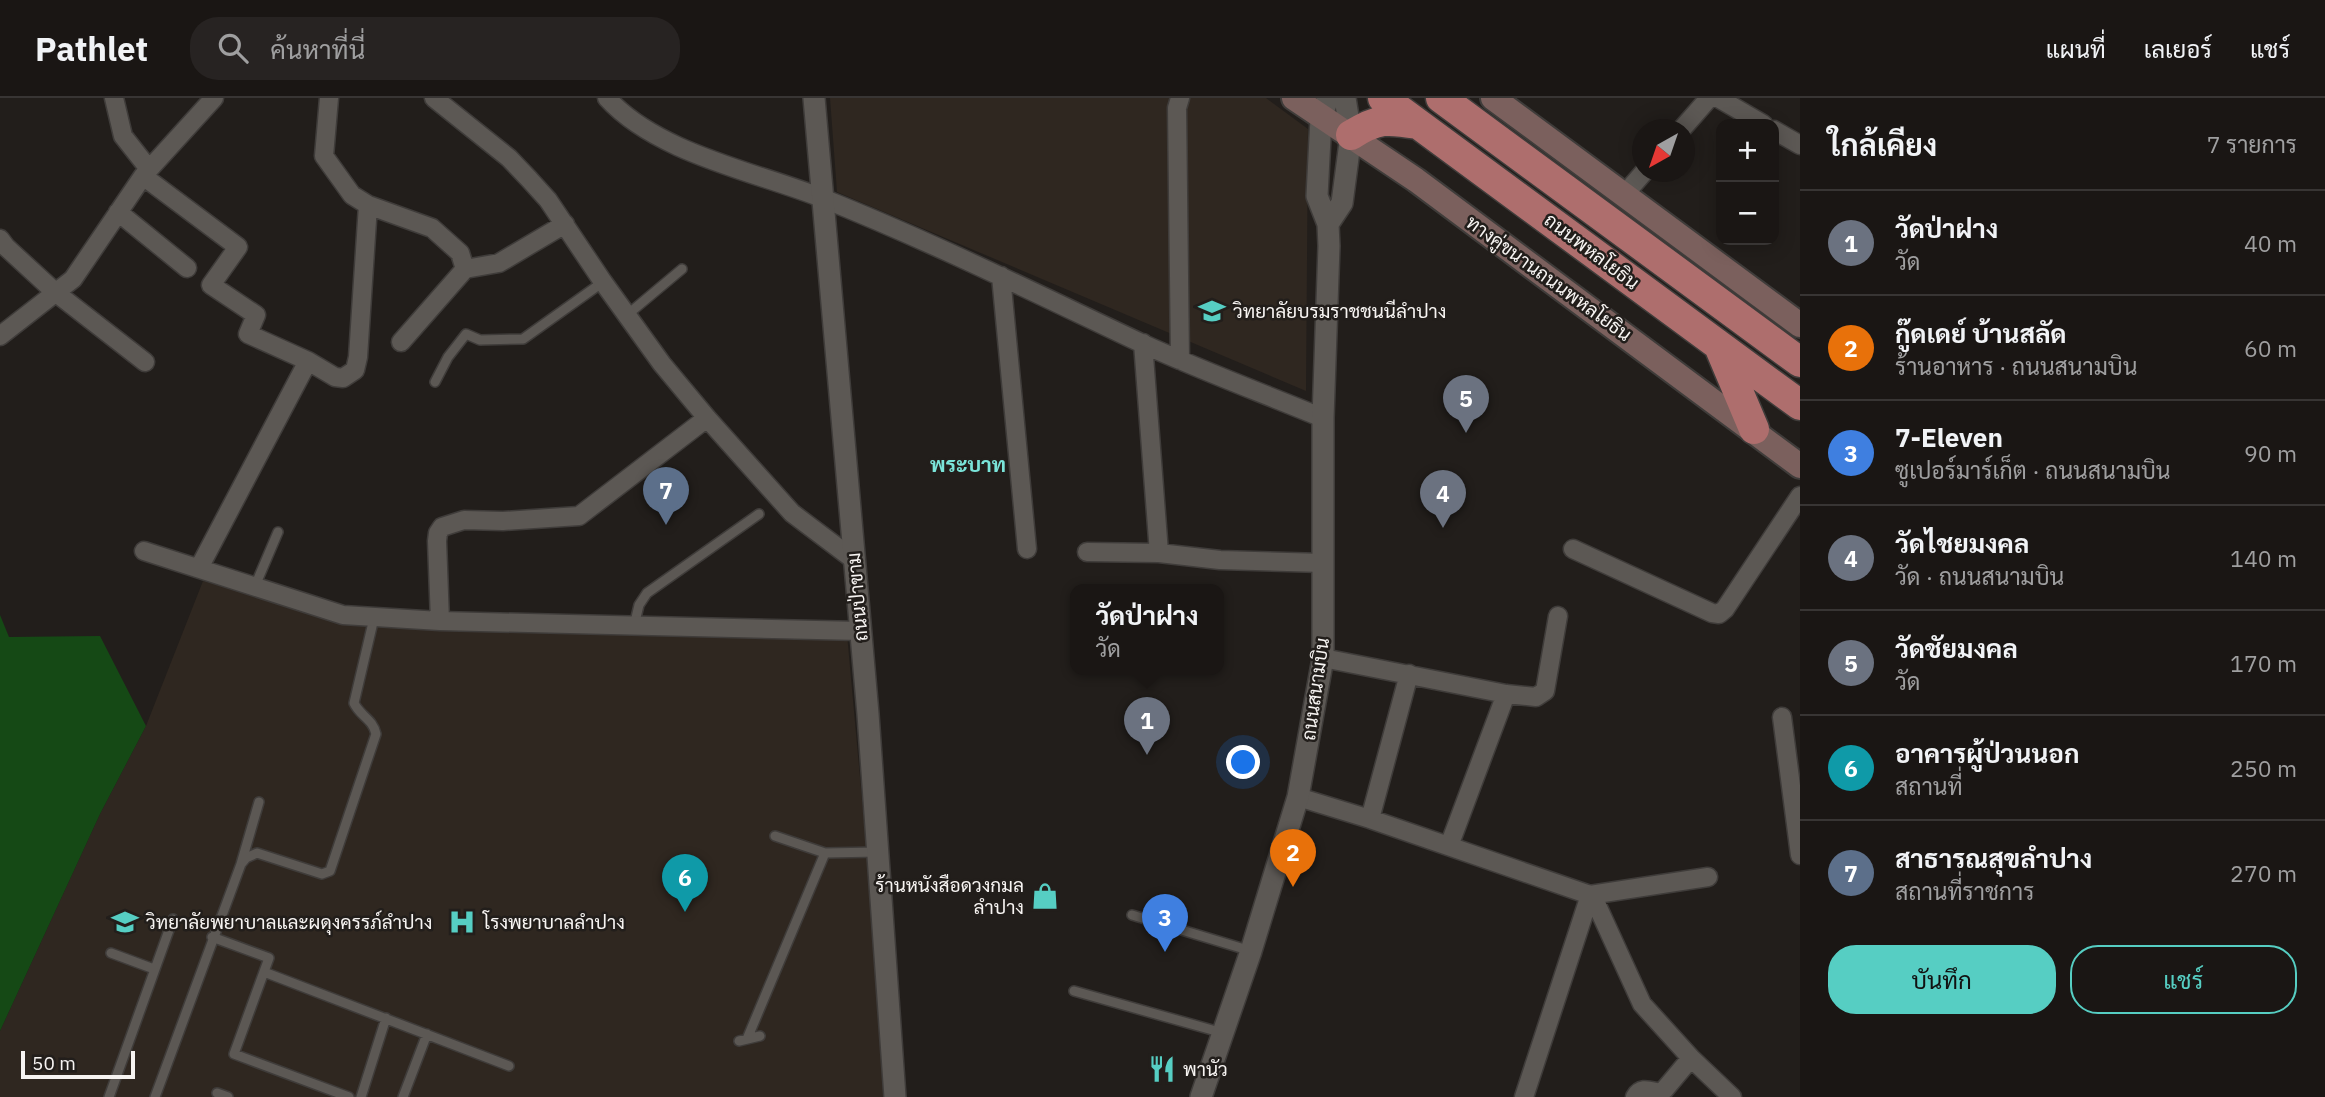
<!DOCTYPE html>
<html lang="th">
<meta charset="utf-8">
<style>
:root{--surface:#1a1614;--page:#272322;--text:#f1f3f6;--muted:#9f9fa0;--line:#383534;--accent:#56cec3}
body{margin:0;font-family:"IBM Plex Sans",Sarabun,sans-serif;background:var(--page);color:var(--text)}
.controls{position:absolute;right:21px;top:21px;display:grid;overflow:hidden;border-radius:14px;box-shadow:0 4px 18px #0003}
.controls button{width:63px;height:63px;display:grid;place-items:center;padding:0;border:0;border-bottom:2px solid var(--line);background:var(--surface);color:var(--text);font:35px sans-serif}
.compass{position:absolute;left:1632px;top:21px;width:63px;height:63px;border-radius:50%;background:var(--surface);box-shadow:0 4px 18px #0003;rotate:220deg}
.scale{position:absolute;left:21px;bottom:18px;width:114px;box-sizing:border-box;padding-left:7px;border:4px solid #f7f4f2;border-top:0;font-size:19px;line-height:24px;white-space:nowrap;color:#f7f4f2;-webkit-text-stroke:5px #221e1b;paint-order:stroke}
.you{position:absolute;left:1244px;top:665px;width:24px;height:24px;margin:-18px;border:5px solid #fff;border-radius:50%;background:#1a73e8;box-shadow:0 0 0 10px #1a73e833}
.badge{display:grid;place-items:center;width:46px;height:46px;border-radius:50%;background:var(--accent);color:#fff;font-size:23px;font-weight:700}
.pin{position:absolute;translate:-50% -58px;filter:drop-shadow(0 2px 4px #0008)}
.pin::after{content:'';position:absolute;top:37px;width:24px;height:21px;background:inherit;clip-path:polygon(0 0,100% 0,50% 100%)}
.popup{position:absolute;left:1070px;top:486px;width:154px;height:91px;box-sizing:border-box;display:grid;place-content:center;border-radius:14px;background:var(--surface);filter:drop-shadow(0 2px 5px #0005);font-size:23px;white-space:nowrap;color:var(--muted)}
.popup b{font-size:26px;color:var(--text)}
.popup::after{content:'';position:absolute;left:50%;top:100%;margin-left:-14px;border:14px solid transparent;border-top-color:var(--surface)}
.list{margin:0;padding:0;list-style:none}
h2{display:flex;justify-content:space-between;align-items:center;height:91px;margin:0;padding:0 28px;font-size:30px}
h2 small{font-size:23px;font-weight:400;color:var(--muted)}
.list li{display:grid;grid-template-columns:46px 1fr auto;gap:21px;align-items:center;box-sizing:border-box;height:105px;padding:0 28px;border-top:2px solid var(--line)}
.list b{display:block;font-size:26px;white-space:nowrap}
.list p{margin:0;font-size:23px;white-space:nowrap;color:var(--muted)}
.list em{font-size:23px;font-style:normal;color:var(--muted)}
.actions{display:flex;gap:14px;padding:21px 28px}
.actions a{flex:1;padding:16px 0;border:2px solid var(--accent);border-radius:28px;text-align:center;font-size:24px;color:var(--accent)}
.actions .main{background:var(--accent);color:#111}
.icon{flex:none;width:38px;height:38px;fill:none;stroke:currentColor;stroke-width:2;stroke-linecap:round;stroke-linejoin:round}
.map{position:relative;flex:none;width:1800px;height:999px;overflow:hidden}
header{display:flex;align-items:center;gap:42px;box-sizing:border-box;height:98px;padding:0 35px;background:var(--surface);border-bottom:2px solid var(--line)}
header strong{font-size:33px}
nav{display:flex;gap:38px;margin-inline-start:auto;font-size:24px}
.search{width:490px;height:63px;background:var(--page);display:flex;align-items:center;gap:18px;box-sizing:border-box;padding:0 24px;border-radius:28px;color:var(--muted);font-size:26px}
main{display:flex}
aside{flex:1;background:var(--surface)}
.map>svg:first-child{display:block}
.built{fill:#2f2720}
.green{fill:#154915}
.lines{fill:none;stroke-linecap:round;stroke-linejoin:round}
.service-casing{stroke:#3f3c3a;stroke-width:12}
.minor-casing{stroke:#3f3c3a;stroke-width:21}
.tertiary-casing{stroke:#3f3c3a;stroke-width:24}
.secondary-casing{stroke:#3f3c3a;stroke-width:28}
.trunk-casing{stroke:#3f3c3a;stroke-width:33}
.service{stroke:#5c5854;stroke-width:9}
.minor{stroke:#5c5854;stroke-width:18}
.tertiary{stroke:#5c5854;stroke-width:21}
.secondary{stroke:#7b605d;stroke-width:24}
.trunk{stroke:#ae6e6d;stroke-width:30}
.labels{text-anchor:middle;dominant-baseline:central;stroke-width:5;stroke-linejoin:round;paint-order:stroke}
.street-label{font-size:19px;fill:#f7f4f2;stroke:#221e1b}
.poi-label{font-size:19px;fill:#f7f4f2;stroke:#221e1b;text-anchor:start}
.neighbourhood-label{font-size:21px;font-weight:bold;fill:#7ae4d9;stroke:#221e1b}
</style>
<header>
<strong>Pathlet</strong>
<div class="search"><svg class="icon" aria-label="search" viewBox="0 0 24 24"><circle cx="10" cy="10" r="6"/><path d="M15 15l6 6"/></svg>ค้นหาที่นี่</div>
<nav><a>แผนที่</a><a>เลเยอร์</a><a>แชร์</a></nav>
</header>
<main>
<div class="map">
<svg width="1800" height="999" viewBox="0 0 1800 999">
<rect width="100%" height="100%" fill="#221e1b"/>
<path class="built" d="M830,0H1266L1308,31L1306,293L837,94Z
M203,483L361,527L847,536L889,999H0V933L100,716L146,628Z"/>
<path class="green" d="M0,517L9,539L100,538L146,628L100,716L0,933Z"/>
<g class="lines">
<defs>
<path id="service" d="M627,217L682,171
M435,284L448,259L466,236L480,242L523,241L603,184
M255,488L278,434
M634,528L639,507L647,495L759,416
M775,738L825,755L878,754
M241,766L246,760L257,755L322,776L330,773L376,636C373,621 360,618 354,605L374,520
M1132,817L1251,853
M212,839L269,860L234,956L349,999
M111,855L154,871
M264,874L509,968
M1074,893L1223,935
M747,941L825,755
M739,943L760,938
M217,995L228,999
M109,999L173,821
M155,999L241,766L259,704
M361,999L386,920
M403,999L427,936"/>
<path id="minor" d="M114,0L123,38L149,71
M329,0L324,58L352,97L368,107L432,130L460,155L465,171L499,165L565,126
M434,0L509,60L529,81L548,102L603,184L662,266L707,320L792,415L853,461
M607,0C657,55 753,73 822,100C930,143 1035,195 1141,245C1200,272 1262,295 1323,320
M1718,0L1763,26
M1681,32L1709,0
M1774,32L1800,47
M143,78L238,149L211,187L256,217L248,236L308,263L335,279L343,280L355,272L358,259L368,107
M1624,97L1644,74
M118,114L187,170
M0,141L6,149L55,194L145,264
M1001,178L1027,451
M0,238L73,181L143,78L214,0
M401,244L465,171
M1143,245L1159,455
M1180,262L1177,10L1180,0
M1573,451L1712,515L1719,516L1725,511L1800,398
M144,453L343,517L440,523L860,533
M1087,454L1159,455L1220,462L1323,465
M199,470L308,263
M440,523L437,443L438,435L442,429L464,422L503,423L579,418L707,320
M1323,560L1506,596L1536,599L1545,593L1558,518
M1782,619L1800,757
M1298,699L1370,721L1590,797L1595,803L1642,906L1691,960L1732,999
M1370,721L1409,576
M1449,748L1506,596
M1524,999L1590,797L1708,779
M1635,999C1641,988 1650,993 1660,995L1665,991L1691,960"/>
<path id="tertiary" d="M814,0L868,616L895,999
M1328,126L1342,105L1351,37L1345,0
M1201,999L1251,853L1298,699L1323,560V320L1329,148L1328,126L1317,98L1321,20L1328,0"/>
<path id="secondary" d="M1294,0L1416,82L1800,368
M1493,0L1800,227"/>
<path id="trunk" d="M1383,0L1800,307
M1441,0L1800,264
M1351,37C1378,20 1387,21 1418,26
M1719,248L1754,331"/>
</defs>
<use href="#service" class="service-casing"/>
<use href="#minor" class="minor-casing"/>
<use href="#tertiary" class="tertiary-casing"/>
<use href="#secondary" class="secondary-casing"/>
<use href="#trunk" class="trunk-casing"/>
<use href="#service" class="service"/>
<use href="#minor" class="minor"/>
<use href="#tertiary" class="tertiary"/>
<use href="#secondary" class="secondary"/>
<use href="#trunk" class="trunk"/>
</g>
<defs>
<symbol id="university-bare" viewBox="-9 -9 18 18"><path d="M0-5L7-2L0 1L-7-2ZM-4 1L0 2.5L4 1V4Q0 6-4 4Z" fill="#56cec3" stroke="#221e1b" stroke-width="2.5" paint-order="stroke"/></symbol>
<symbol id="shop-bare" viewBox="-9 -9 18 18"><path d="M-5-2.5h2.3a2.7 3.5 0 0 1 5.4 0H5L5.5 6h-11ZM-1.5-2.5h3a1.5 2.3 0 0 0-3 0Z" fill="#56cec3" stroke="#221e1b" stroke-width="2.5" paint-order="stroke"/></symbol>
<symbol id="hospital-bare" viewBox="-9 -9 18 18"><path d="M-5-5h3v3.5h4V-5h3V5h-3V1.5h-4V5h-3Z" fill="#56cec3" stroke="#221e1b" stroke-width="2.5" paint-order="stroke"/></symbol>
<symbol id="restaurant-bare" viewBox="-9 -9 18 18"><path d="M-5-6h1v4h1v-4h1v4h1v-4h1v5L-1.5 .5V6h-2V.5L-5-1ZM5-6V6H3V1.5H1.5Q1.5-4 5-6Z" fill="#56cec3" stroke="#221e1b" stroke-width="2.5" paint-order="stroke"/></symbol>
</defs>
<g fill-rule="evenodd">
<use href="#university-bare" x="1193" y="194" width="38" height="38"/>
<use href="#shop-bare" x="1026" y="779" width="38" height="38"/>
<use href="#university-bare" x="106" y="805" width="38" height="38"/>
<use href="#hospital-bare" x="443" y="805" width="38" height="38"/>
<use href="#restaurant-bare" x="1143" y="952" width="38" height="38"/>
</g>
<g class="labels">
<g class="street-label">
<text transform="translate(1592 153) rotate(37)">ถนนพหลโยธิน</text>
<text transform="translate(1549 180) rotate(36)">ทางคู่ขนานถนนพหลโยธิน</text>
<text transform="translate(857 499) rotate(-95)">ถนนป่าขาม</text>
<text transform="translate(1315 591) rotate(-82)">ถนนสนามบิน</text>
</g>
<g class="poi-label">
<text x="1233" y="213">วิทยาลัยบรมราชชนนีลำปาง</text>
<text x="1024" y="787" text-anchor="end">ร้านหนังสือดวงกมล<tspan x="1024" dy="22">ลำปาง</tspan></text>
<text x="146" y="824">วิทยาลัยพยาบาลและผดุงครรภ์ลําปาง</text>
<text x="483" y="824">โรงพยาบาลลำปาง</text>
<text x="1183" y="971">พานัว</text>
</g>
<g class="neighbourhood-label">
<text x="968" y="366">พระบาท</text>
</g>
</g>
</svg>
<div class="controls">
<button>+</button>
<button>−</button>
</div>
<svg class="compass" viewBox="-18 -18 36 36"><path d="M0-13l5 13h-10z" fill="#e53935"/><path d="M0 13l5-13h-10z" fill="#9f9fa0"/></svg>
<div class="scale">50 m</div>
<div class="you"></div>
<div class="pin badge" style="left:1147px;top:657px;background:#6b7280">1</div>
<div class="popup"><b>วัดป่าฝาง</b>วัด</div>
<div class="pin badge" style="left:1293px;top:789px;background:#e8710a">2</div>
<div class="pin badge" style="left:1165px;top:854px;background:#3f7fe0">3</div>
<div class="pin badge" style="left:1443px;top:430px;background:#6b7280">4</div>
<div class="pin badge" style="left:1466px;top:335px;background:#6b7280">5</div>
<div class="pin badge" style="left:685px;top:814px;background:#0f9aa8">6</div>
<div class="pin badge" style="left:666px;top:427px;background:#5c6f8a">7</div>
</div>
<aside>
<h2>ใกล้เคียง<small>7 รายการ</small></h2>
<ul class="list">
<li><span class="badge" style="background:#6b7280">1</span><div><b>วัดป่าฝาง</b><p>วัด</p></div><em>40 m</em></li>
<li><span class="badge" style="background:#e8710a">2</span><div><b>กู๊ดเดย์ บ้านสลัด</b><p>ร้านอาหาร · ถนนสนามบิน</p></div><em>60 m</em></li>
<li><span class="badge" style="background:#3f7fe0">3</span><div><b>7-Eleven</b><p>ซูเปอร์มาร์เก็ต · ถนนสนามบิน</p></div><em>90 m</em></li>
<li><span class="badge" style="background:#6b7280">4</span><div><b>วัดไชยมงคล</b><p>วัด · ถนนสนามบิน</p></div><em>140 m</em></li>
<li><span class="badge" style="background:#6b7280">5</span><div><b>วัดชัยมงคล</b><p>วัด</p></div><em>170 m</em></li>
<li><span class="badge" style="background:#0f9aa8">6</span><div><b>อาคารผู้ป่วนนอก</b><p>สถานที่</p></div><em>250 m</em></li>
<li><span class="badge" style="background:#5c6f8a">7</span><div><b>สาธารณสุขลำปาง</b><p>สถานที่ราชการ</p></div><em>270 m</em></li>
</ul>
<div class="actions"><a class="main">บันทึก</a><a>แชร์</a></div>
</aside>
</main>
